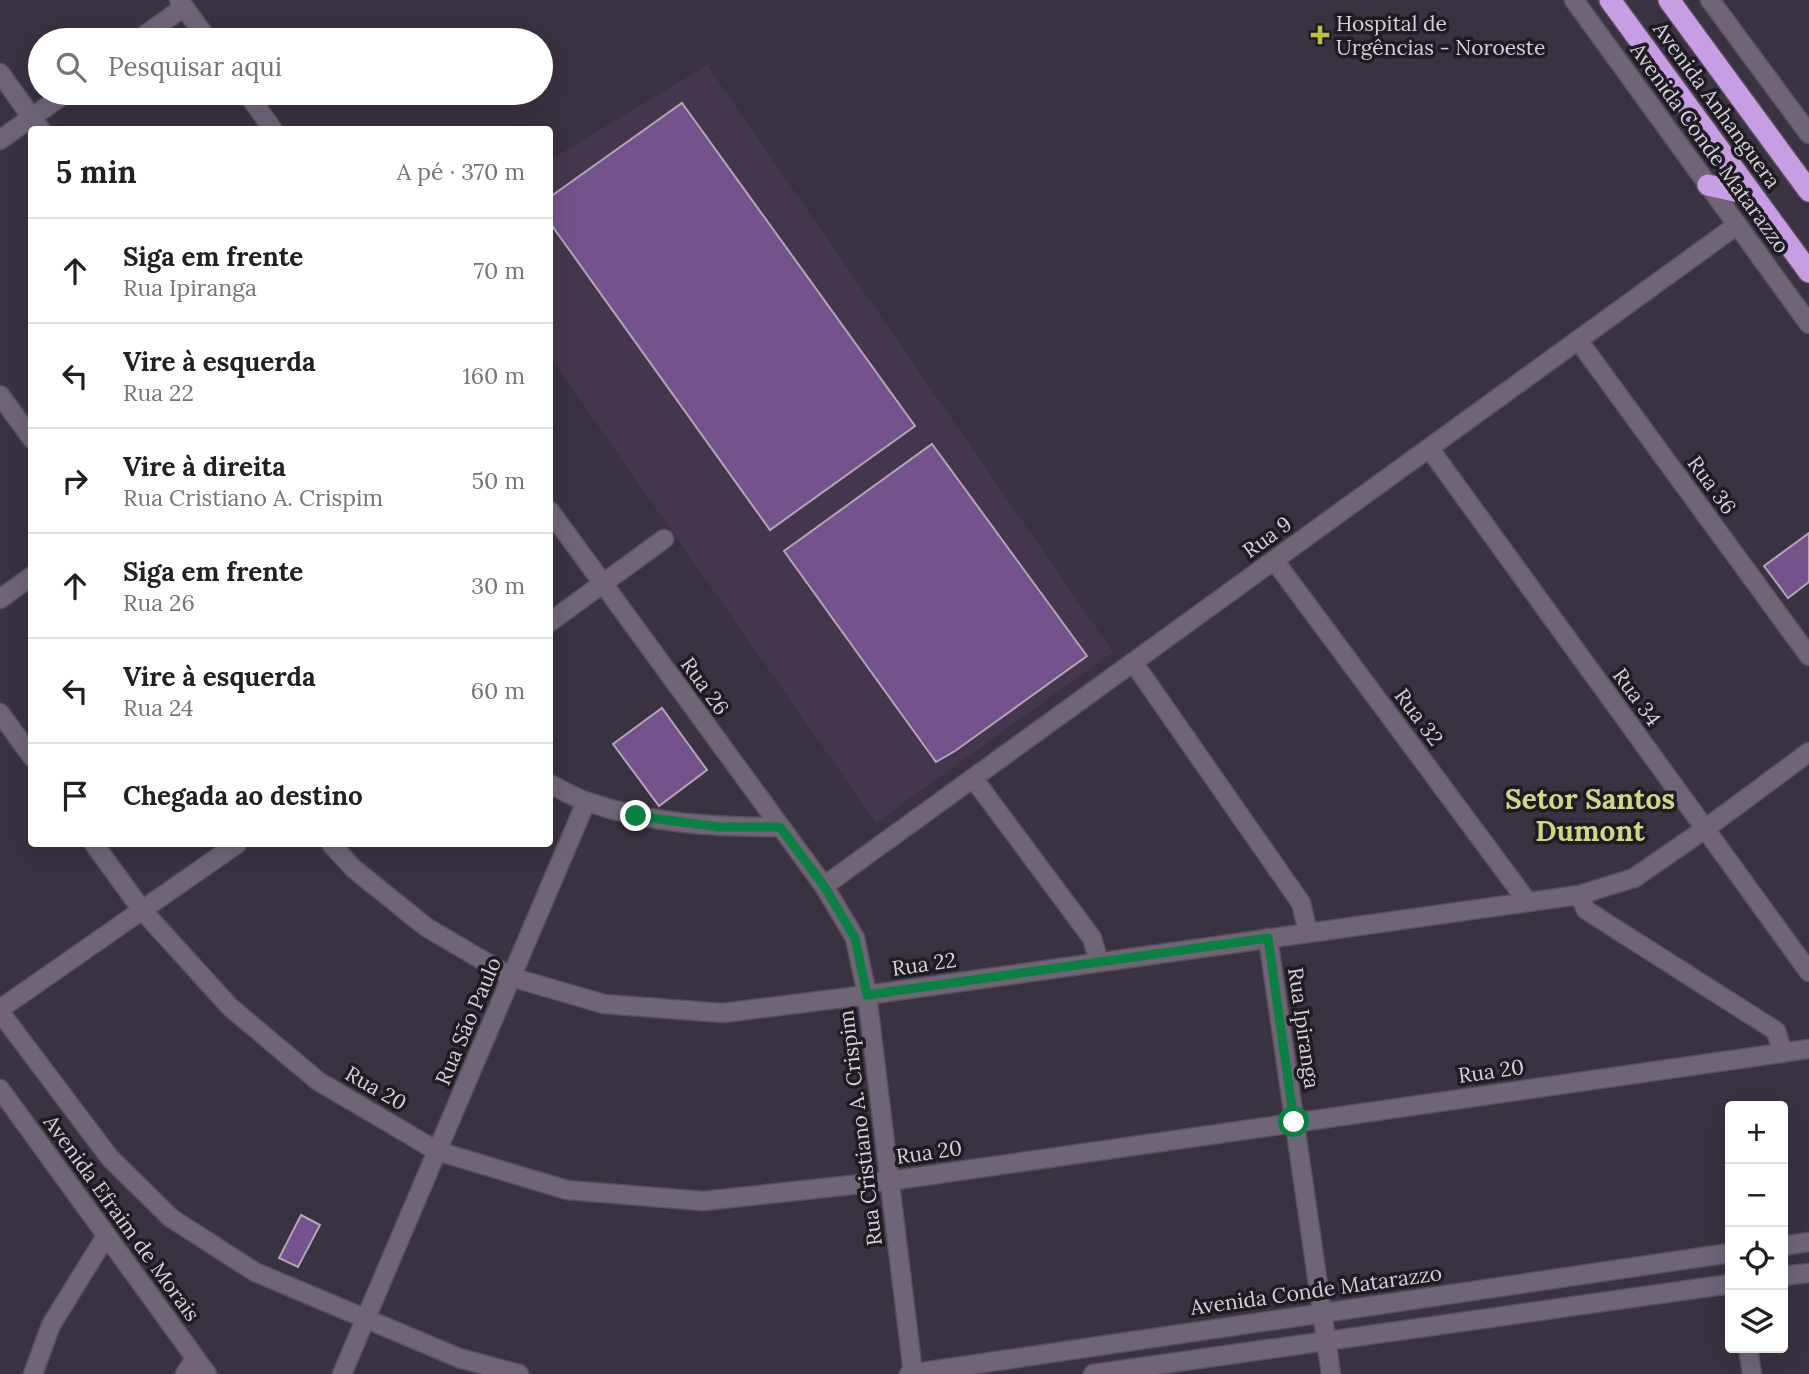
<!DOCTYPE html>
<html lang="pt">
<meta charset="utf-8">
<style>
:root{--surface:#fff;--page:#f6f6f6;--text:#202124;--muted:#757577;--line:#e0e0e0}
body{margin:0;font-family:Lora,serif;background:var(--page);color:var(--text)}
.controls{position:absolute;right:21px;bottom:21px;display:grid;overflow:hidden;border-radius:7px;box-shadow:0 7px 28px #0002}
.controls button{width:63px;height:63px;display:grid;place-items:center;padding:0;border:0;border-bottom:2px solid var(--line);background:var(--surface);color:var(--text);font:35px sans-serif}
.stop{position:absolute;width:21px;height:21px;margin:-16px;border:5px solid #0b8043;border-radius:50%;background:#fff}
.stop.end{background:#0b8043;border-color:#fff;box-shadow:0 2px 7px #0008}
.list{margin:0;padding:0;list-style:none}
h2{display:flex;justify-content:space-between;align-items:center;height:91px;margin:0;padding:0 28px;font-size:30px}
h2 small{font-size:23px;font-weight:400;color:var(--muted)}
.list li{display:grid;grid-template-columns:46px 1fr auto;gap:21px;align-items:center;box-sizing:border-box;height:105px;padding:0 28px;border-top:2px solid var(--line)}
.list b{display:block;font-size:26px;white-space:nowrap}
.list p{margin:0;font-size:23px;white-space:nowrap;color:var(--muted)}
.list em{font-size:23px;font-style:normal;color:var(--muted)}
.icon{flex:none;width:38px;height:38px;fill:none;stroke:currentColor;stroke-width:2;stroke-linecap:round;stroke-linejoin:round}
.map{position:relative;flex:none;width:1809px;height:1374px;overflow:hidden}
.search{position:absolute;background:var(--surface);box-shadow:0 7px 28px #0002;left:28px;top:28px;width:525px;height:77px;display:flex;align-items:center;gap:18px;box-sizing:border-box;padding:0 24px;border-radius:38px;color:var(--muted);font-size:26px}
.panel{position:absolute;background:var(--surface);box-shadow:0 7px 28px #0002;left:28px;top:126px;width:525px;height:721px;border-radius:7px}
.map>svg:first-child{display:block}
.built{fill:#44374d}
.building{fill:#74528b;stroke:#b1a6ba;stroke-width:2}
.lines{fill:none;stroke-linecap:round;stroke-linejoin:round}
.street-casing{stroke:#57505c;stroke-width:21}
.secondary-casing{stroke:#57505c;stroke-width:21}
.highway-casing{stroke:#57505c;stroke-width:24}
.street{stroke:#6f6577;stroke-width:18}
.secondary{stroke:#6f6577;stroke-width:18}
.highway{stroke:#c79de4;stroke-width:21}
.route{stroke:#0b8043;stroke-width:9}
.poi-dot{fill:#c0be41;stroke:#1f1b22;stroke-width:2.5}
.labels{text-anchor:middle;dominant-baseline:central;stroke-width:7;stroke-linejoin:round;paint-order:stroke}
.poi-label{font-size:21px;fill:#d4cfd9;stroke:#1f1b22;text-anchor:start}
.street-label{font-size:21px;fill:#d4cfd9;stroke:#1f1b22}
.district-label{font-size:28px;font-weight:bold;fill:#d4d486;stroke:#1f1b22}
</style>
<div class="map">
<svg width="1809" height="1374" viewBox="0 0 1809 1374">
<rect width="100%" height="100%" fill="#3a3141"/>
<path class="built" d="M707,65L1113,652L876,823L550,357V160Z"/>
<path class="building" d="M682,103L915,426L770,530L550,223V197Z
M932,444L1087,656L955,751L936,762L784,551Z
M1809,533V582L1788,598L1764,566Z
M662,708L707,770L659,806L613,744Z
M301,1215L320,1225L298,1267L279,1258Z"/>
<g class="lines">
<defs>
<path id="street" d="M138,40L184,7
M0,73L41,130
M0,140L66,93
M1578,340L1809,656
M0,395L32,439
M1429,448L1809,972
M1274,560L1527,901
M0,599L32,576
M550,622L664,539
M1133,662L1301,903L1308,932
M0,713L32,757
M973,778L1092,938L1099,962
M550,784C562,790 575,798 588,802C651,824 715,827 780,827
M94,844L142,910L230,1007L318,1081L437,1151L567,1190L703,1201L889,1181L1809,1049
M331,844L354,869L426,927L511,977L604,1004L723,1013L867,995L1579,895L1634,878L1705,829L1809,752
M824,886L1737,225
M1579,895L1586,910L1776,1031L1783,1053
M1268,938L1331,1374
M0,1009L237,844
M1748,1348L1752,1374
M33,1374L51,1325L106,1236
M185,1374L195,1358
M342,1374L586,802"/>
<path id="secondary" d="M179,0L208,40
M1574,0L1809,324
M1710,0L1809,134
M247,93L273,130
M550,511L824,886L855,938L867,995L913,1373
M0,1012L110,1158L171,1218L255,1272L459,1358L519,1374
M0,1089L207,1374
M1783,1246L1809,1242
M1783,1276L1809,1273
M909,1374L1730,1253
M1093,1374L1730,1284"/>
<path id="highway" d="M1610,0L1809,272
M1669,0L1809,191
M1708,185L1752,195"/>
</defs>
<use href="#street" class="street-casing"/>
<use href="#secondary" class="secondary-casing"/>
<use href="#highway" class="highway-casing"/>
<use href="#street" class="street"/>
<use href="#secondary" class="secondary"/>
<use href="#highway" class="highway"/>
</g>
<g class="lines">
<path class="route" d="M636,816L720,827H780L824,886L855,938L867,995L1268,938L1294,1122"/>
</g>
<path class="poi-dot" d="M1316.5 24.5h7v7h7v7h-7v7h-7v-7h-7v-7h7z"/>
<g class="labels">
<g class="poi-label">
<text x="1336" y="23">Hospital de<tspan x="1336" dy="24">Urgências - Noroeste</tspan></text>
</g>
<g class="street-label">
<text transform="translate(1717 105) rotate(54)">Avenida Anhanguera</text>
<text transform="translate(1710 148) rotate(54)">Avenida Conde Matarazzo</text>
<text transform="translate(1712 485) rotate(54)">Rua 36</text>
<text transform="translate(1267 537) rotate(-36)">Rua 9</text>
<text transform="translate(705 686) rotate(54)">Rua 26</text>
<text transform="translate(1637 697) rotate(54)">Rua 34</text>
<text transform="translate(1419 717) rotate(53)">Rua 32</text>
<text transform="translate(924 964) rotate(-8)">Rua 22</text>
<text transform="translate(468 1021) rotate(-67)">Rua São Paulo</text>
<text transform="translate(1304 1028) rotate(82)">Rua Ipiranga</text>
<text transform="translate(1491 1071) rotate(-8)">Rua 20</text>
<text transform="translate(376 1088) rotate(30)">Rua 20</text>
<text transform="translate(860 1128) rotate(-97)">Rua Cristiano A. Crispim</text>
<text transform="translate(929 1152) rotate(-8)">Rua 20</text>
<text transform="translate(122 1218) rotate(54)">Avenida Efraim de Morais</text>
<text transform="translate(1316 1290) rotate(-8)">Avenida Conde Matarazzo</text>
</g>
<g class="district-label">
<text x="1590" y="799">Setor Santos<tspan x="1590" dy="32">Dumont</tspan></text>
</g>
</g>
</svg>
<div class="controls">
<button>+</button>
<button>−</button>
<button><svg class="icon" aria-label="locate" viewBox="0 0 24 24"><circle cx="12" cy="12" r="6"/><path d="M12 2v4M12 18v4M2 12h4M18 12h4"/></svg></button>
<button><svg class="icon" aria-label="layers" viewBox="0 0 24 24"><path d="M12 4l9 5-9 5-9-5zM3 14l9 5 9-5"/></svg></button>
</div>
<div class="stop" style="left:1294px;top:1122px"></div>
<div class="stop end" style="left:636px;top:816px"></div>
<div class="search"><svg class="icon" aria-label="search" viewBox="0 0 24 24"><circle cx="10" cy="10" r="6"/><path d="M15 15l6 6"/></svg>Pesquisar aqui</div>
<section class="panel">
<h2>5 min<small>A pé · 370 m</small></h2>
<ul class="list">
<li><svg class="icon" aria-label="ahead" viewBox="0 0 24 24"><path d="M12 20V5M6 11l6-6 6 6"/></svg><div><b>Siga em frente</b><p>Rua Ipiranga</p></div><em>70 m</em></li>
<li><svg class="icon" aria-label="left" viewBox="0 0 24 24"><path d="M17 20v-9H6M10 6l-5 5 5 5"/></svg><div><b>Vire à esquerda</b><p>Rua 22</p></div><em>160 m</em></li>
<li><svg class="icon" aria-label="right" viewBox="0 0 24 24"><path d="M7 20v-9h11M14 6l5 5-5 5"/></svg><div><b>Vire à direita</b><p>Rua Cristiano A. Crispim</p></div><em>50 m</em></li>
<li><svg class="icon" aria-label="ahead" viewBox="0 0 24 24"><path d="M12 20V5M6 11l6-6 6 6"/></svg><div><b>Siga em frente</b><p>Rua 26</p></div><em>30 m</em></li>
<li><svg class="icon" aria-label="left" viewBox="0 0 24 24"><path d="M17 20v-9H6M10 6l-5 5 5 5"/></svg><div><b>Vire à esquerda</b><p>Rua 24</p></div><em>60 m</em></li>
<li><svg class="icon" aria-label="arrive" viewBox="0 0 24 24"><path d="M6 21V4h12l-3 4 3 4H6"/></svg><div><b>Chegada ao destino</b></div></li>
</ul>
</section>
</div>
